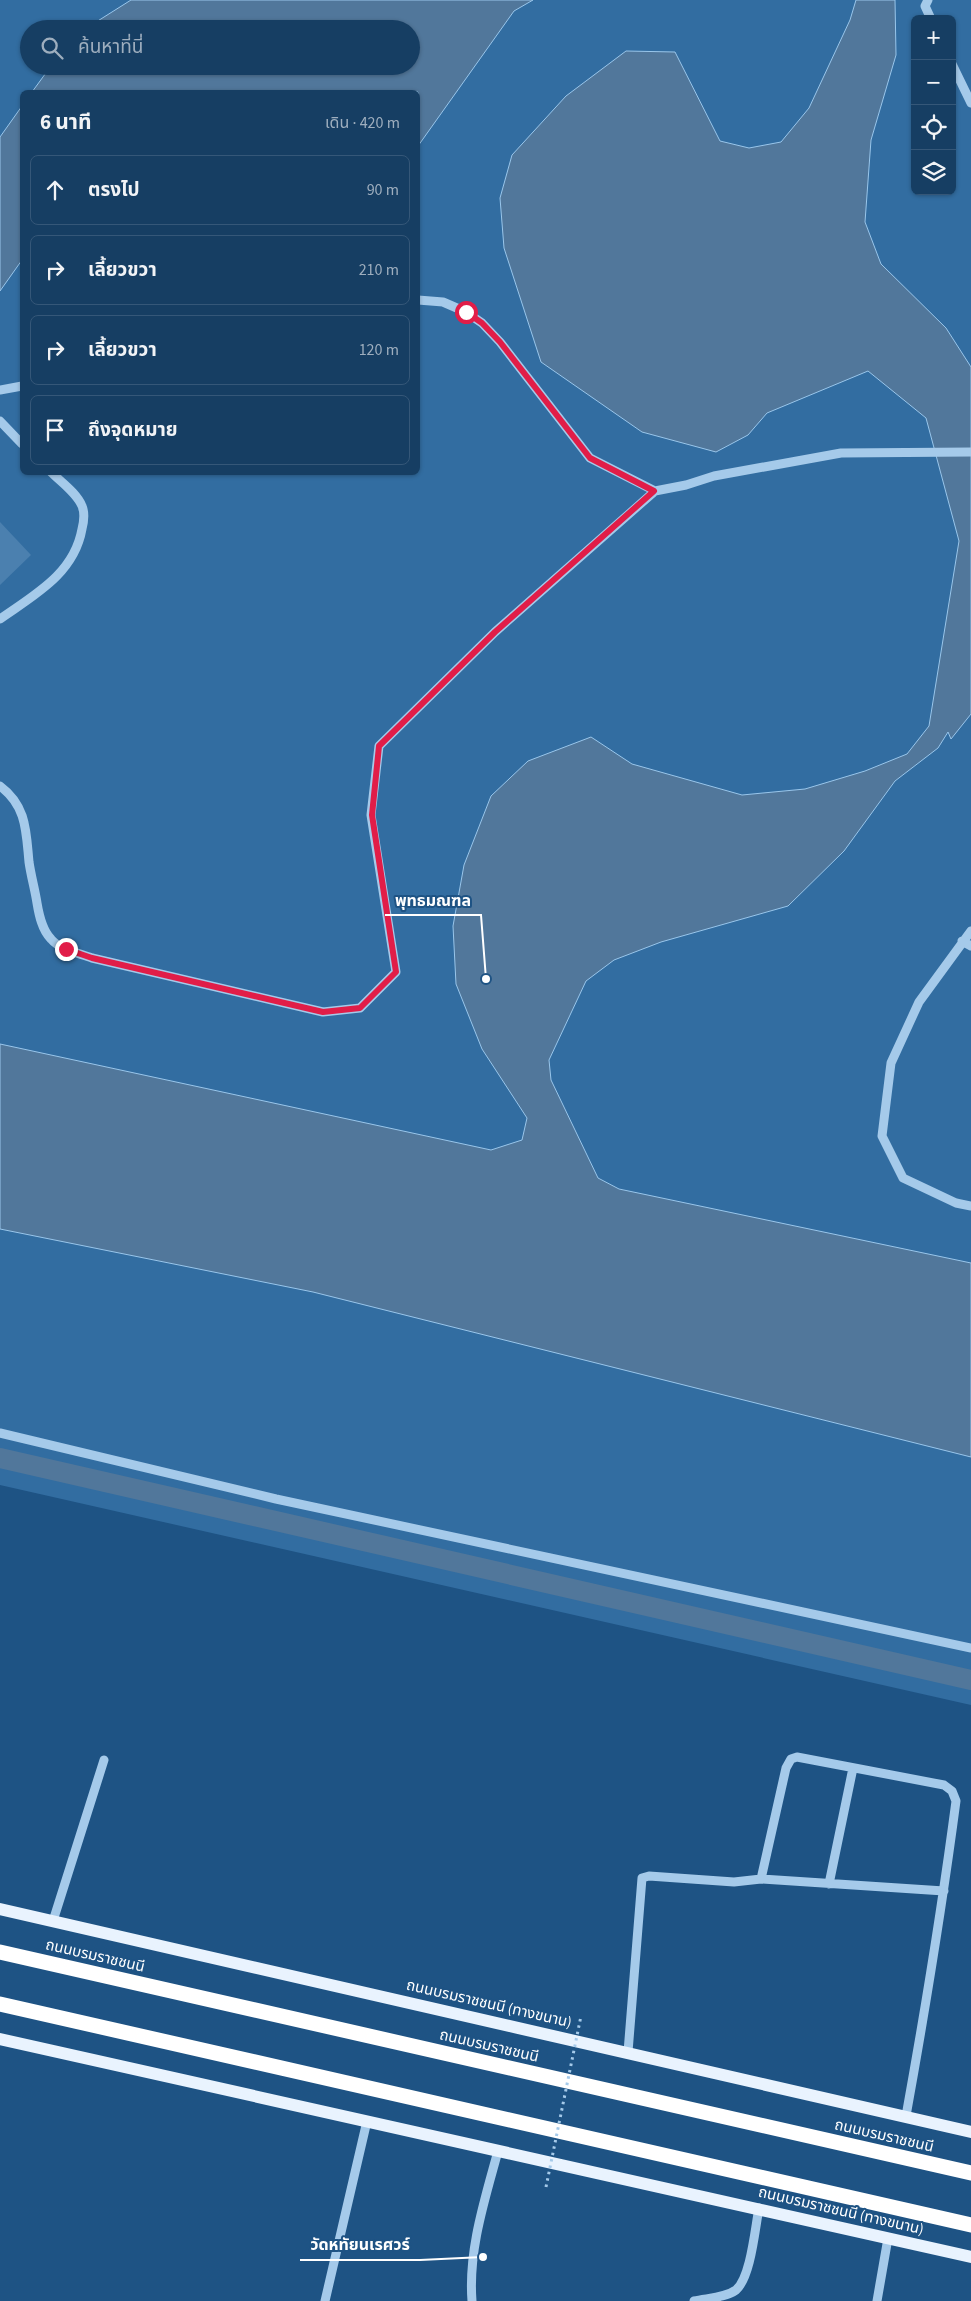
<!DOCTYPE html>
<html lang="th">
<meta charset="utf-8">
<style>
:root{--surface:#163e63;--page:#23496c;--text:#f1f3f6;--muted:#9eaebe;--line:#355778}
body{margin:0;font-family:"Source Sans 3","Noto Sans Thai",sans-serif;background:var(--page);color:var(--text)}
.controls{position:absolute;right:15px;top:15px;display:grid;overflow:hidden;border-radius:8px;box-shadow:0 1px 4px #0004}
.controls button{width:45px;height:45px;display:grid;place-items:center;padding:0;border:0;border-bottom:1px solid var(--line);background:var(--surface);color:var(--text);font:25px sans-serif}
.stop{position:absolute;width:15px;height:15px;margin:-11px;border:4px solid #e11d48;border-radius:50%;background:#fff}
.stop.end{background:#e11d48;border-color:#fff;box-shadow:0 1px 5px #0008}
.list{margin:0;padding:0;list-style:none}
h2{display:flex;justify-content:space-between;align-items:center;height:65px;margin:0;padding:0 20px;font-size:21px}
h2 small{font-size:16px;font-weight:400;color:var(--muted)}
.list li{display:grid;grid-template-columns:32px 1fr auto;gap:15px;align-items:center;box-sizing:border-box;height:70px;margin:0 10px 10px;padding:0 10px;border:1px solid var(--line);border-radius:8px}
.list b{display:block;font-size:19px;white-space:nowrap}
.list em{font-size:16px;font-style:normal;color:var(--muted)}
.icon{flex:none;width:28px;height:28px;fill:none;stroke:currentColor;stroke-width:2;stroke-linecap:round;stroke-linejoin:round}
.map{position:relative;flex:none;width:971px;height:2301px;overflow:hidden}
.search{position:absolute;background:var(--surface);box-shadow:0 1px 4px #0004;left:20px;top:20px;width:400px;height:55px;display:flex;align-items:center;gap:12px;box-sizing:border-box;padding:0 18px;border-radius:28px;color:var(--muted);font-size:19px}
.panel{position:absolute;background:var(--surface);box-shadow:0 1px 4px #0004;left:20px;top:90px;width:400px;height:385px;border-radius:8px}
.map>svg:first-child{display:block}
.green{fill:#326da1;fill-rule:evenodd}
.water{fill:#51779b;stroke:#99c6eb}
.lines{fill:none;stroke-linecap:round;stroke-linejoin:round}
.canal{stroke:#51779b;stroke-width:20}
.building{fill:#4b80af}
.minor{stroke:#a5caea;stroke-width:9}
.major{stroke:#e9f3fe;stroke-width:12}
.highway{stroke:#fff;stroke-width:15}
.path-bridge{stroke:#a5caea;stroke-width:3;stroke-dasharray:2.5 4;stroke-linecap:butt}
.route{stroke:#e11d48;stroke-width:6}
.labels{text-anchor:middle;dominant-baseline:central;stroke-width:4;stroke-linejoin:round;paint-order:stroke}
.street-label{font-size:15px;fill:#fff;stroke:#1e5384}
.leader{fill:none;stroke:#fff;stroke-width:2}
.callout-dot{fill:#fff;stroke:#1e5384;stroke-width:2}
.callout-label{font-size:16px;text-anchor:middle;font-weight:bold;fill:#fff;stroke:#1e5384;stroke-width:4;stroke-linejoin:round;paint-order:stroke}
</style>
<div class="map">
<svg width="971" height="2301" viewBox="0 0 971 2301">
<rect width="100%" height="100%" fill="#1e5384"/>
<path class="green" d="M0,0H971V1705L0,1485ZM915,19H952V191H915ZM29,29H411V66H29ZM22,92H418V472H22Z"/>
<path class="water" d="M131,0H533L514,11L418,146V92H32L51,66H411V29H85Z
M856,0H895L896,55L871,140L865,222L881,264L946,328L971,367V714L951,739L948,732L938,748L895,781L844,851L788,906L661,942L614,960L586,981L549,1060L551,1080L598,1178L619,1189L971,1263V1457L313,1292L0,1229V1044L491,1150L522,1140L527,1118L482,1049L456,984L453,926L464,865L491,796L528,761L591,737L632,764L742,795L805,789L865,771L907,754L929,726L959,541L926,418L868,371L767,413L748,435L716,452L642,432L541,362L504,248L500,198L512,155L566,96L626,51L675,52L720,141L749,148L781,142L809,108L850,20Z
M22,106V260L0,291V137Z"/>
<g class="lines">
<path class="canal" d="M0,1458L971,1680"/>
</g>
<path class="building" d="M0,522L31,555L0,585Z"/>
<g class="lines">
<path class="minor" d="M928,0L925,6L931,19
M952,64L971,103
M418,300L443,302L466,312L482,323L500,342L590,458L655,491L686,485L714,476L841,453L971,452
M0,390L22,386
M0,421L22,444
M0,619C34,595 74,574 82,529C84,521 85,513 82,506C77,493 61,482 51,472
M0,786C27,806 26,832 29,862C31,876 35,890 37,903C39,915 42,930 51,939C60,950 79,953 92,958L323,1012L360,1008L396,972L371,815L379,746L495,632L655,491
M971,931L919,1002L891,1063L882,1136L903,1178L956,1203L971,1206
M962,941L971,946
M0,1433L276,1499L971,1648
M761,1879L786,1768L791,1759L797,1757L944,1785L952,1791L956,1801C942,1907 925,2011 906,2116
M829,1884L853,1768
M53,1921L104,1760
M628,2052L642,1878L649,1876L734,1882L761,1879L944,1891
M325,2301L367,2121
M472,2301C468,2250 485,2199 498,2151
M694,2301C707,2298 725,2298 736,2290C751,2277 755,2228 759,2208
M877,2301L888,2238"/>
<path class="major" d="M0,1909L971,2132
M0,2039L971,2257"/>
<path class="highway" d="M0,1952L971,2173
M0,2004L971,2225"/>
<path class="path-bridge" d="M546,2187L581,2016"/>
</g>
<g class="lines">
<path class="route" d="M66,949L92,958L323,1012L360,1008L396,972L372,815L379,746L495,632L654,491L590,458L500,342L482,323L466,312"/>
</g>
<g class="labels">
<g class="street-label">
<text transform="translate(95 1956) rotate(13)">ถนนบรมราชชนนี</text>
<text transform="translate(489 2004) rotate(13)">ถนนบรมราชชนนี (ทางขนาน)</text>
<text transform="translate(489 2046) rotate(13)">ถนนบรมราชชนนี</text>
<text transform="translate(884 2136) rotate(13)">ถนนบรมราชชนนี</text>
<text transform="translate(841 2211) rotate(13)">ถนนบรมราชชนนี (ทางขนาน)</text>
</g>
</g>
<path class="leader" d="M486 979L481 915H385M483 2257L420 2260H300"/>
<g class="callout-dot">
<circle cx="486" cy="979" r="5"/>
<circle cx="483" cy="2257" r="5"/>
</g>
<g class="callout-label">
<text x="433" y="906">พุทธมณฑล</text>
<text x="360" y="2250">วัดหทัยนเรศวร์</text>
</g>
</svg>
<div class="controls">
<button>+</button>
<button>−</button>
<button><svg class="icon" aria-label="locate" viewBox="0 0 24 24"><circle cx="12" cy="12" r="6"/><path d="M12 2v4M12 18v4M2 12h4M18 12h4"/></svg></button>
<button><svg class="icon" aria-label="layers" viewBox="0 0 24 24"><path d="M12 4l9 5-9 5-9-5zM3 14l9 5 9-5"/></svg></button>
</div>
<div class="stop" style="left:466px;top:312px"></div>
<div class="stop end" style="left:66px;top:949px"></div>
<div class="search"><svg class="icon" aria-label="search" viewBox="0 0 24 24"><circle cx="10" cy="10" r="6"/><path d="M15 15l6 6"/></svg>ค้นหาที่นี่</div>
<section class="panel">
<h2>6 นาที<small>เดิน · 420 m</small></h2>
<ul class="list">
<li><svg class="icon" aria-label="ahead" viewBox="0 0 24 24"><path d="M12 20V5M6 11l6-6 6 6"/></svg><div><b>ตรงไป</b></div><em>90 m</em></li>
<li><svg class="icon" aria-label="right" viewBox="0 0 24 24"><path d="M7 20v-9h11M14 6l5 5-5 5"/></svg><div><b>เลี้ยวขวา</b></div><em>210 m</em></li>
<li><svg class="icon" aria-label="right" viewBox="0 0 24 24"><path d="M7 20v-9h11M14 6l5 5-5 5"/></svg><div><b>เลี้ยวขวา</b></div><em>120 m</em></li>
<li><svg class="icon" aria-label="arrive" viewBox="0 0 24 24"><path d="M6 21V4h12l-3 4 3 4H6"/></svg><div><b>ถึงจุดหมาย</b></div></li>
</ul>
</section>
</div>
